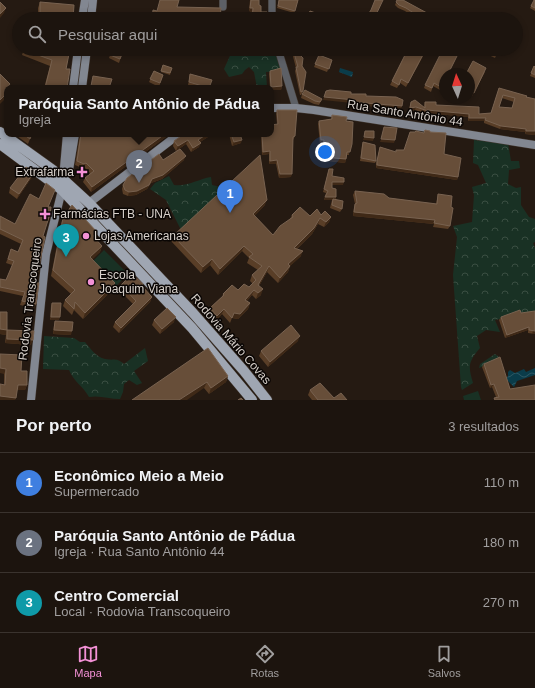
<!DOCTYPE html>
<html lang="pt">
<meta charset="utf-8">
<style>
:root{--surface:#1c140e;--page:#251d17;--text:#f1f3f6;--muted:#a09e9e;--line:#3a332e;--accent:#f391d6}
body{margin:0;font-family:Helvetica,sans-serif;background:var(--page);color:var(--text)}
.compass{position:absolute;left:439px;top:68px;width:36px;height:36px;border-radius:50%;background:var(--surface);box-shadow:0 2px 6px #0003;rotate:356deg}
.you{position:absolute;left:325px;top:152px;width:14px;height:14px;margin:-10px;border:3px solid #fff;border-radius:50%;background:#1a73e8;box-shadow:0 0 0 6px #1a73e833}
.badge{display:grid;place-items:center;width:26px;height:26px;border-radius:50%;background:var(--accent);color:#fff;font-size:13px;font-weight:700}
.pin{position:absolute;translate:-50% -33px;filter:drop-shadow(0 1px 2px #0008)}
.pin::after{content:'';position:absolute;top:21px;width:14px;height:12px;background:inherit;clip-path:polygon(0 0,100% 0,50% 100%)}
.popup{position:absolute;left:4px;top:85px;width:270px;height:52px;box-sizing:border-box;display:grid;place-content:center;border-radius:8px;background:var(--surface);filter:drop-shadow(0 1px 3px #0005);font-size:13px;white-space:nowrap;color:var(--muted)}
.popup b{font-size:15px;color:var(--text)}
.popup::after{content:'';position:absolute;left:50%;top:100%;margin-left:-8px;border:8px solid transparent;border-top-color:var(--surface)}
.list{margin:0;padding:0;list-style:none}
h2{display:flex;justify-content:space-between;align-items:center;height:52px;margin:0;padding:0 16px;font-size:17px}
h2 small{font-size:13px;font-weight:400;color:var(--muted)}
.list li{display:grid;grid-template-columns:26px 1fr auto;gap:12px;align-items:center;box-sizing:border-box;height:60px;padding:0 16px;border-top:1px solid var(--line)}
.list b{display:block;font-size:15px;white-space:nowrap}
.list p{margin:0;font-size:13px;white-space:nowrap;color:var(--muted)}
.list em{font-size:13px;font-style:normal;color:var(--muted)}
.icon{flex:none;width:22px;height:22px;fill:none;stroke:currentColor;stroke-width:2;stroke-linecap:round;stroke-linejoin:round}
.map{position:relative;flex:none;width:535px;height:400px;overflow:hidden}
.search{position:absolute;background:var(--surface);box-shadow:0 2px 6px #0003;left:12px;right:12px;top:12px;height:44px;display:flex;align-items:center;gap:10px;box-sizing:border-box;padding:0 14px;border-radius:22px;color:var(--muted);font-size:15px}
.sheet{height:232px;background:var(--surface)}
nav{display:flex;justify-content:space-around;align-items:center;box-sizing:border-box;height:56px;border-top:1px solid var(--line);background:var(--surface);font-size:11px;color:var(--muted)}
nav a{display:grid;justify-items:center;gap:2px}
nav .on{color:var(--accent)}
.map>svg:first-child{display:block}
.grass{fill:#193124}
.forest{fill:url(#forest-crowns)}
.water{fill:url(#water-waves)}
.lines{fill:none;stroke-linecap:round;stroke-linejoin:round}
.street-casing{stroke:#41372f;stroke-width:8}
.secondary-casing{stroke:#41372f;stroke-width:9}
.primary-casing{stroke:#41372f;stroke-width:11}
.street{stroke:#5d6066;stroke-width:7}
.secondary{stroke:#828791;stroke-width:8}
.primary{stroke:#9fa6b2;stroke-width:10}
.wall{fill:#593e27;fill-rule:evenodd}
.shaded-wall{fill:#3f2917}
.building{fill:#674e39;stroke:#786250;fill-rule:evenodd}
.poi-dot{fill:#f391d6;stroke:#0a0604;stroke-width:1.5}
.labels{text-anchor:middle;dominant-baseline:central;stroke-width:3;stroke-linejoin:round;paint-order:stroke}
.street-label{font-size:12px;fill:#d7d0ca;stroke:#0a0604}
.poi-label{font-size:12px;fill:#d7d0ca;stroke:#0a0604;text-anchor:start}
</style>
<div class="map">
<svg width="535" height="400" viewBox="0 0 535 400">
<defs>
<pattern id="forest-crowns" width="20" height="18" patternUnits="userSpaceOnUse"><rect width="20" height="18" fill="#193124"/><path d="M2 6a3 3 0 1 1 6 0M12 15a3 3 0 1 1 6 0" fill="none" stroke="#3a4e42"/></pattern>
<pattern id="water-waves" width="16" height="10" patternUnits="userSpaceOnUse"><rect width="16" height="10" fill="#0a3c4a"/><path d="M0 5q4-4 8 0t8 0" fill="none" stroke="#2d5763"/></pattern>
</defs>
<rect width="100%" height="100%" fill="#251a12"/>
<path class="grass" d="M104,250L128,274L114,288L90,264Z
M478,391L481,400H464L463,396Z"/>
<path class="forest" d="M233,49H276L281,71L266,72L267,88H257L254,72L249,67L245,70L242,74L229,77L224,69Z
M474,140L508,143L511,161H519L520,168L509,170L508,184L516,188L521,187V205L529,217L535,219V242L533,243L535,248V313L523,314L495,320L500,332L486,330L477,336L480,348C468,362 468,366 473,383L462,390L461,387L453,275L457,237L453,226L472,222L474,195L472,187L486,183L478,165L473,163Z
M169,176L174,185C186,187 199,179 211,177L212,185L221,187L223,189L181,230L166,200L150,189L155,183Z
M44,336L74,338L80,342H85C91,349 96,357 105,359C115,361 115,357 124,364L145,348L148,361L134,371L142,383L137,385L129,380L124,384L123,392L120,399C109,399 100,395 89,397C83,386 74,382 69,370L43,369Z
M495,354L499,357V360L479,368L480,364Z"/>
<path class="water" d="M340,68L353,72L352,77L339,72Z
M535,368V375L517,381L514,387L506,379L508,376V372L510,370L515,373L524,369L526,372Z"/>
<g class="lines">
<defs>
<path id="street" d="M223,0V7
M272,0V19
M278,49L296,108"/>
<path id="secondary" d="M82,19L85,0
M91,19L93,0
M73,88L78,49
M82,88L87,49
M271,108H296L314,110L535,145
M63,178L69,170L75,134
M89,203L179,134
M31,400L46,254L62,190L67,134"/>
<path id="primary" d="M0,132L53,170L89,203L193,313L244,371L267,400
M0,144L62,190L192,328L252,400"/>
</defs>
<use href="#street" class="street-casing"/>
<use href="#secondary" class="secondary-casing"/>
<use href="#primary" class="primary-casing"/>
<use href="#street" class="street"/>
<use href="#secondary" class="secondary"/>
<use href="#primary" class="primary"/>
</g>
<path class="wall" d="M250,0H259V5L261,12H267L264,19H251L252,12L249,11Z
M279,0H298L294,13L277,8Z
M397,0L438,19H421L420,18L413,17L405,11L398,8L395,5Z
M535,0V11L530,8L531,6Z
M40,2L73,19H38V8Z
M310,11L332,19H306Z
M24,49H70L66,69L67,88H44L50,66L22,55Z
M105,49H112L111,51Z
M172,49H179L178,51Z
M193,49H203L202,53L192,51Z
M291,49H299V54L302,66L303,91L301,95H300L295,71L296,68Z
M347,49H355L354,51Z
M408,49H427L406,87L400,83L397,88L390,85Z
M476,49H499L495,58Z
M112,50L122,54L119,63L109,58Z
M458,54L448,74H445V80L440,90L433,86L431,92L424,88L425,85Z
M319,55L332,60L327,72L314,67Z
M163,65L172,68L170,75L161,72Z
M534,66L535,67V78L530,76Z
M154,71L163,75L159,87L149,82Z
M270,71L282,86L281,90H271V88H270L269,74Z
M485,72L472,96L469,94V74Z
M190,74L209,88H200L188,85Z
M499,88L526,97L535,99V135L525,134V132L500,129L484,123V121H468V117L427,113V114L415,110L409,111L410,105L411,102L424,107L425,102L436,105L479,114L491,113ZM502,98L514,102L512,108L499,107Z
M302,94L322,99L319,105L314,104L301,98Z
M277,110L295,136L293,140L291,177L279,178L276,164H269V154L262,155L261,134H271L277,124L276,114Z
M332,115L346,121L349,155H347L345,163L321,160L323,144H320L318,124L319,121L331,119Z
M425,130L430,132L458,177L457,180L376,168V164L380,147L396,152V150H404L424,133Z
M14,134H32L28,144Z
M80,134H170L91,192L83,182L85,178L90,173L84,167L82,168L75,165Z
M229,134H240L241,143L232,146Z
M208,137L200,142L199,147L191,152L186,144L176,151L173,146L174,141Z
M363,142L376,161L375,163L360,161L362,145Z
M163,160H184L162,179L151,183L147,189L136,195L128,196L123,194L122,189L123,185Z
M329,169L332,176L343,185H332V188L336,199L342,209L340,212L330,208L332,200H324L326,193L323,192Z
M32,177L17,199L9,193L10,188Z
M355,191L389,198L436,204L438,194L451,207L450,226L448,229L433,227L434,224L353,216L354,207L355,204L353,195Z
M265,205L254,216L273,235L290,219L292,215L310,216L321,215L331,217L329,222L324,227L318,224L312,234L297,249L301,256L290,266L288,272L278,283L267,272L259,286L261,295L256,299L252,295L247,301L250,303L248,309L238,319L232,318L230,323L222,314L215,322L208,313L210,308L222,297L223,294L238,290L249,287L253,284L250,281L252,275L258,270L247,263L249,258L242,251L218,275L210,265L201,273L171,241L173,236Z
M48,207L43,236L33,282L36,304L34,308L20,305L23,296L0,291V279L6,280L12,265L6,263L11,249L18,252L21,244L0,234V216L15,224Z
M63,218L94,238L102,246L100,252L92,259L115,283L113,289L83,319L74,310L72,315L63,306L65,300L71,294L51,276L61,224Z
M143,284L142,287L152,297L150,302L119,333L113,327L115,322L133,304L119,290L121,285Z
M52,303L59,320H50L51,306Z
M535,311V334L528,333V330L505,338L499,320L501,317L521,313Z
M0,312L7,330L31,345L5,343L6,335L0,334Z
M154,320L174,322L160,334L152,325Z
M55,321L71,335L53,334L54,325Z
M298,341L268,367L259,356L261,351Z
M0,354L21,371L27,385L25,390H17L15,400H0L4,384V374Z
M484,364L510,389L535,400H494V398L496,397L492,387L490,388L482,367Z
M228,376L226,382L209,394L204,388L132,400Z
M310,390L334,398L347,400H312L308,395Z"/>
<path class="shaded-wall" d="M6,8L4,13L0,18V14Z
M250,8H253L252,12L249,11Z
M415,14L421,15L420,18L413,17Z
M426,49H427L406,87L408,83Z
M10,84L9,88H7V92L1,97L4,91Z
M282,86L281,90H271V87Z
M6,94L4,100L0,104V100Z
M324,97L354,100L352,103L323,100Z
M353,102L402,106L401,109L352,105Z
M416,107L415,110L409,111L410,108Z
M427,110L469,114L468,117L427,113L428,111Z
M469,118H486L484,121H468Z
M501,126L526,129L525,132L500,129Z
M526,131H535V135L525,134Z
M165,134H170L91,192L92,187Z
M207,134H209L208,137L197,144L198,140Z
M364,137L374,138L373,141L363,140Z
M381,139L395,140L394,143L380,142Z
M188,140L186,144L176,151L178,146Z
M242,140L241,143L232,146L234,142Z
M321,140H324L323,144H320Z
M201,143L199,147L191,152L193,148Z
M270,151L269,154L262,155L263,152Z
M186,156L184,160L162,179L151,183L147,189L136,195L128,196L129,192L152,179Z
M322,157L346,159L345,163L321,160Z
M277,160L276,164H269L270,161Z
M86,163L84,167L82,168L84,164Z
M377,165L458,177L457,180L376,168Z
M34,172L32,177L17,199L19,194Z
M280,174H292L291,177L279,178Z
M332,182H344L343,185H331Z
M325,197H336L335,201L333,199L332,200H324Z
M267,200L265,205L251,220L253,214Z
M354,212L435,220L434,224L353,216Z
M331,217L329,222L324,227L326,222Z
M320,218L318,224L312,234L292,253L294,248Z
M97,232L94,238L93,236Z
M102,246L100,252L88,264L90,257Z
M244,246L242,251L218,275L220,269Z
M303,251L301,256L286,270L288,264Z
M212,259L210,265L201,273L203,267Z
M269,266L267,272L256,291L258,285Z
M290,266L288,272L278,283L280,278Z
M115,283L113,289L83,319L85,313Z
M263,289L261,295L256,299L258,293Z
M254,290L252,295L243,305L245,300Z
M152,297L150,302L119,333L121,328Z
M250,303L248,309L238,319L232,318L234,313Z
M224,309L222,314L215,322L217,316Z
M51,317H60L59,320H50Z
M176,317L174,322L160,334L162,329Z
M529,327L528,330L505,338L507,335Z
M0,329L7,330L6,335L0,334Z
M54,330L72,331L71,335L53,334Z
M533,331H535V334H532Z
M300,336L298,341L268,367L270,362Z
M7,339L33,340L31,345L5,343Z
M0,368L6,369L4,374L0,373Z
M228,376L226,382L209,394L211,388Z
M207,382L204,388L187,400H179Z
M494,384L492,387L490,388L491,385Z
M18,385H27L25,390H16Z
M0,396L16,398L15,400H0Z"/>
<path class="building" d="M160,0H179L177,7L221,8L220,19H210L208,18V19H152L153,10L157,11Z
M251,0H259V5L261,6V12H267L263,19H252L253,8H250Z
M279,0H298L295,11L278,6Z
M375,0H383L374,19H365L371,10Z
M397,0H403L438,19H426L421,15L415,14L406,8L399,5L396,2Z
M534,0H535V8L531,6Z
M0,2L6,8L0,14Z
M40,2L74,5L73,19H40Z
M310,11L332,19H313L307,17Z
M292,14L293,19H281V17Z
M24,49H70L66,69H70L67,88H45L52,60L24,50Z
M293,49H299V54L303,58L302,66L306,72L303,91L301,92L296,67H298Z
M408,49H426L408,83L401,79L399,85L392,81Z
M443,49H449L458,54L448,74H445V79L441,87L434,83L432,88L425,85Z
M484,49H499L497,55Z
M112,50L122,54L120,59L110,55Z
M319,55L332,60L329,69L315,64Z
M473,61L486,68L474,93L469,90V74H466Z
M163,65L172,68L170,73L161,71Z
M534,66L535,67V75L531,73Z
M281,68L282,86L271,87L270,71Z
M154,71L163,75L160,83L150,79Z
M0,74L10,84L4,91L6,94L0,100Z
M190,74L212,80L209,88L189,82Z
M93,76L112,79L109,88H89V86H91Z
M499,88L527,96L526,97L535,99V131H526V129L501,126L485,120L486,118H469V114L427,110L428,111L416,107L410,108L411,102L415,100L425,108V102H436V105L479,107V114L491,113ZM503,95L515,98L512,108L499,107Z
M305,90L322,99L320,102L315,101L302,94Z
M330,90L351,92V94H366V96L396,97L403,100L402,106L353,102L354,100L324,97L326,91Z
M277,110H297L295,136L293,137L292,174H280L277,160L270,161V151L263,152L262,134H271V125L278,124Z
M332,115L347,117L346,121L353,122L352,144L350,152H347L346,159L322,157L324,140H321L319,121L332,119Z
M384,127L397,128L395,140L381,139Z
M425,130L430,131V132L446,133L444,154L461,158L458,177L377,165V161L380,147L396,152V150H404L410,132H415L416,131L424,133Z
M365,131H374V138L364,137Z
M23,134H32L30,139Z
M81,134H165L92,187L85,178L94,171L86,163L84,164L77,161Z
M184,134H207L198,140L201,143L193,148L188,140L178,146L174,141Z
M231,134H240L242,140L234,142Z
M363,142L375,145L376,161L361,158Z
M180,149L186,156L163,175L152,179L149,185L137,191L129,192L125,190L123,185L127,178L159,154L163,160Z
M260,155L267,200L253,214L273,235L280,226L293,217L292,215L300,207L310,216L317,209L321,215L325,211L331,217L326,222L320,218L314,228L294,248L303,251L288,264L290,266L280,278L269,266L258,285L263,289L258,293L254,290L245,300L250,303L240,314L234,313L232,318L224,309L217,316L210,308L224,295L223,294L232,285L238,290L244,284L249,287L256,280L252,275L262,266L249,257L253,254L244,246L220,269L212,259L203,267L173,236Z
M26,167L34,172L19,194L10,188Z
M329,169H333L332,176L344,178V182H332V188L336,189V197H325L328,191L324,189Z
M46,183L55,190L48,207H51L50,214L43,236L45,237L38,271L33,282L39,283L36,304L22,301L25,292L0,287V279L6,280L14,261L8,259L11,249L18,252L23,240L0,229V216L15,224L30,194L39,199Z
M355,191L384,194L389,198L437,204L438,194L452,196L451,207L453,208L450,226L434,223L435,220L354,212L355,204L357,203Z
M333,199L343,201L342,209L332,205Z
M72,205L97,232L93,236L102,246L90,257L115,283L85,313L75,302L74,309L65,300L75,290L53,270L63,218Z
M132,274L143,284L142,286L152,297L121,328L115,322L136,301L121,285Z
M52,303H61L60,317H51Z
M167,308L176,317L162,329L154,320Z
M520,310L521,313L535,311V331L529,330V327L507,335L501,317Z
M0,312H7V330L34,331L33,340L7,339V330L0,329Z
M55,321L73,322L72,331L54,330Z
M291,325L300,336L270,362L261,351Z
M208,348L228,376L211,388L207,382L179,400H132Z
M0,354L22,355L21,371H27V385H18L16,398L0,396V384L5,385L6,369L0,368Z
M500,357L510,389L535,385V400H495L494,398L499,397L494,384L491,385L484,364Z
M320,383L334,398L341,393L347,400H318L310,390Z
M241,398L243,400H238Z"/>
<g class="poi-dot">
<path d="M80 166h4v4h4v4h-4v4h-4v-4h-4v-4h4z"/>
<path d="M43 208h4v4h4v4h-4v4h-4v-4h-4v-4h4z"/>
<circle cx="86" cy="236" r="4"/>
<circle cx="91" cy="282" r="4"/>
</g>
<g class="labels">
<g class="street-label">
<text transform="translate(405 113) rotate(9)">Rua Santo Antônio 44</text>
<text transform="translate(30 299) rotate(-83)">Rodovia Transcoqueiro</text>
<text transform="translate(231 339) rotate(49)">Rodovia Mário Covas</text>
</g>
<g class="poi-label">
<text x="74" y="172" text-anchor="end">Extrafarma</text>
<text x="53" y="214">Farmácias FTB - UNA</text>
<text x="94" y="236">Lojas Americanas</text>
<text x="99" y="275">Escola<tspan x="99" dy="14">Joaquim Viana</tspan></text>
</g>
</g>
</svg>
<svg class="compass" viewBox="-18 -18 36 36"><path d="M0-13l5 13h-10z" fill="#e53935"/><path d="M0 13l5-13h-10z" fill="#a09e9e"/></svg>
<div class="you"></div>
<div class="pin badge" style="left:230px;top:213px;background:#3f7fe0">1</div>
<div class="pin badge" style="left:139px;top:183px;background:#6b7280">2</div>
<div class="popup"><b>Paróquia Santo Antônio de Pádua</b>Igreja</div>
<div class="pin badge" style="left:66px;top:257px;background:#0f9aa8">3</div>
<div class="search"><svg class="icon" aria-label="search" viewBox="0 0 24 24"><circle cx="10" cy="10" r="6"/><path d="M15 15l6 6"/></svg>Pesquisar aqui</div>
</div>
<section class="sheet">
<h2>Por perto<small>3 resultados</small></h2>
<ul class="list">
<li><span class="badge" style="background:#3f7fe0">1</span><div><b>Econômico Meio a Meio</b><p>Supermercado</p></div><em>110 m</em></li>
<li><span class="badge" style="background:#6b7280">2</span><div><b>Paróquia Santo Antônio de Pádua</b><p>Igreja · Rua Santo Antônio 44</p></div><em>180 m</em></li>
<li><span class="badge" style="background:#0f9aa8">3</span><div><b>Centro Comercial</b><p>Local · Rodovia Transcoqueiro</p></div><em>270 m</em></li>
</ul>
</section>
<nav>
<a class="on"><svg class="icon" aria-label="map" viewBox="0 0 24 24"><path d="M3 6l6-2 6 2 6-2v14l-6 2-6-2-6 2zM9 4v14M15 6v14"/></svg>Mapa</a>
<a><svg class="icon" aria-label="directions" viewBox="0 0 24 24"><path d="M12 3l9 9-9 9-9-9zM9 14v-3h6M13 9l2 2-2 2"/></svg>Rotas</a>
<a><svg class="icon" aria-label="saved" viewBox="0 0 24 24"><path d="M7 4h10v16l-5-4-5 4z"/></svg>Salvos</a>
</nav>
